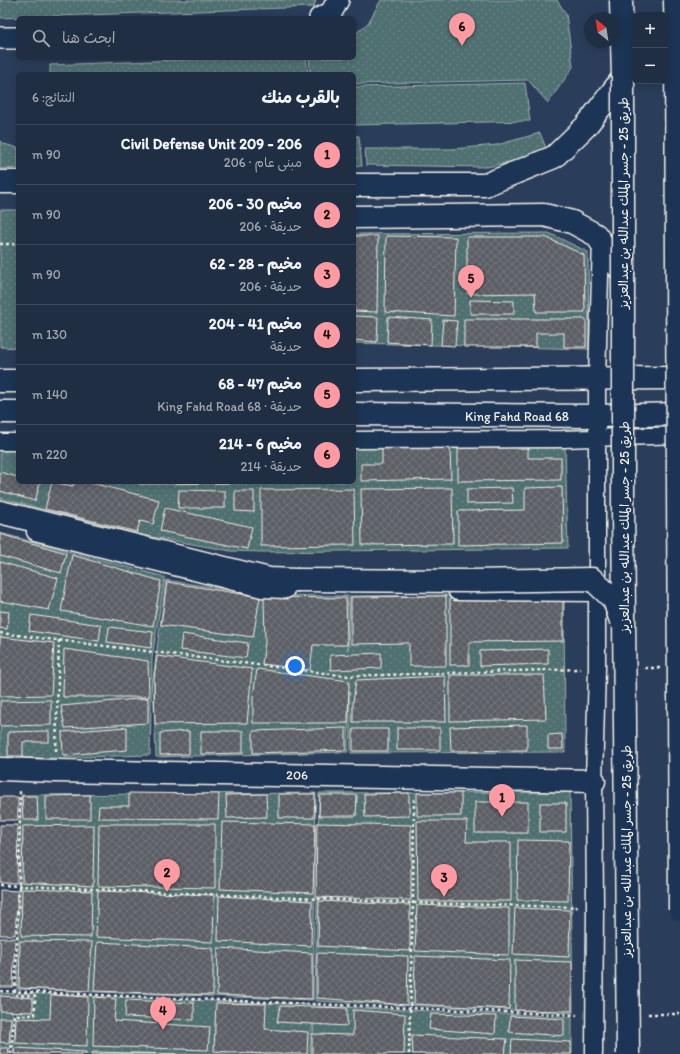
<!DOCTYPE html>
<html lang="ar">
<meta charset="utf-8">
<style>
:root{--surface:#202e44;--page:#2d3a4f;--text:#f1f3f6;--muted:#a2a8b2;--line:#3d4a5d;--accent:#ff9aa2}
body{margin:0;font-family:Itim,"Playpen Sans Arabic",sans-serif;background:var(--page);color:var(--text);direction:rtl}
.controls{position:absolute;right:12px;top:12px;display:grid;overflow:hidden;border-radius:6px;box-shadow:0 2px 10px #0003}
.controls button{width:36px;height:36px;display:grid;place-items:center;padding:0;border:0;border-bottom:1px solid var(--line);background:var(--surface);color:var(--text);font:20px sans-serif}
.compass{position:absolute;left:584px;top:12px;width:36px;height:36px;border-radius:50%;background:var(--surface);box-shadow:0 2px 10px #0003;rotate:330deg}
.you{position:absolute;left:295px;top:666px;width:14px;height:14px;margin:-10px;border:3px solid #fff;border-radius:50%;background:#1a73e8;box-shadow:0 0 0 6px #1a73e833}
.badge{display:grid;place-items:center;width:26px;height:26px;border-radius:50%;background:var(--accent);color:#111;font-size:13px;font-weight:700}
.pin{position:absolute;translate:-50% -33px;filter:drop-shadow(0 1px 2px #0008)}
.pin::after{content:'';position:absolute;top:21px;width:14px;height:12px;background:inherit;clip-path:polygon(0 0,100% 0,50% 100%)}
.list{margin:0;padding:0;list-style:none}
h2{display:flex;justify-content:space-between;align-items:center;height:52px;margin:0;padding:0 16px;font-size:17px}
h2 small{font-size:13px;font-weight:400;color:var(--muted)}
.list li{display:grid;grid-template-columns:26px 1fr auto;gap:12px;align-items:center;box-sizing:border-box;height:60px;padding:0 16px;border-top:1px solid var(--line)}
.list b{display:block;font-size:15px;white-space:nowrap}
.list p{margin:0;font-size:13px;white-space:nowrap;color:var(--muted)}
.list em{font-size:13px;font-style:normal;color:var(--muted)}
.icon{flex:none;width:22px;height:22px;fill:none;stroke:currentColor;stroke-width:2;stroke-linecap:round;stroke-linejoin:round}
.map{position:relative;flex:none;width:680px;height:1054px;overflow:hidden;direction:ltr}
.search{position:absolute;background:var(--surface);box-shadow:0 2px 10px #0003;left:16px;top:16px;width:340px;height:44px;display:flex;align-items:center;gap:10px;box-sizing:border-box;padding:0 14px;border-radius:6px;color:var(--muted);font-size:15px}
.panel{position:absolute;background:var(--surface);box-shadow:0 2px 10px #0003;left:16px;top:72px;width:340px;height:412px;border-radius:6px;direction:rtl}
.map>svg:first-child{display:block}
.grass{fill:url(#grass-dots);stroke:#a2b0ac}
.building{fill:url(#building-cross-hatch);stroke:#f4f1e8}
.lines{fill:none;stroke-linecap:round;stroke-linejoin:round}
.pedestrian-casing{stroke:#f4f1e8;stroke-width:19}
.minor-casing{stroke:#f4f1e8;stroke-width:24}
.secondary-casing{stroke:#f4f1e8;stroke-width:25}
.primary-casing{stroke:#f4f1e8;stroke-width:25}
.path{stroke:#f4f1e8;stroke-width:2.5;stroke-dasharray:3 3;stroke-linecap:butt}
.pedestrian{stroke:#1d3557;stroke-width:16}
.minor{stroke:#1d3557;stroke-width:21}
.secondary{stroke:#1d3557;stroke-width:22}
.primary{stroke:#1d3557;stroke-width:22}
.primary-bridge-casing{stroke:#f4f1e8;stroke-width:25;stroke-linecap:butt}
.primary-bridge{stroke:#1d3557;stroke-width:22}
.labels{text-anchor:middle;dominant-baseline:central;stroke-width:3.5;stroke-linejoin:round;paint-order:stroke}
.street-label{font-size:13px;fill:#f4f1e8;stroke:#1d3557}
</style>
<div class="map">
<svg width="680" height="1054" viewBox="0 0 680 1054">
<defs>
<pattern id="grass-dots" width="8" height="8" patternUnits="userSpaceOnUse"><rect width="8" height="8" fill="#4f7071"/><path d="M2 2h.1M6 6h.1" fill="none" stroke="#698585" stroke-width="1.8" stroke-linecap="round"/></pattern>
<pattern id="building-cross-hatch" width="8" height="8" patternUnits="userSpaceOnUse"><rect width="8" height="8" fill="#5c5e66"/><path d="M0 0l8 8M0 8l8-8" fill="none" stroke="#74767c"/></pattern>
</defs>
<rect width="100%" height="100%" fill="#2a3d5a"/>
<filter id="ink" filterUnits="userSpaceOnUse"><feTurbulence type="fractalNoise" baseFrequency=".025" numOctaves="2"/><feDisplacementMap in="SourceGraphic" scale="8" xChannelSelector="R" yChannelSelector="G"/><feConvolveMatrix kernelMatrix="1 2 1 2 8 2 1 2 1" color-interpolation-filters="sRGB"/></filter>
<g filter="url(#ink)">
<path class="grass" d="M0,0H316L314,7L0,18Z
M381,0H557L566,14L573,67L548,103L528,80L354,84V74H310L309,58H354V35L368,23Z
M226,58H306L308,74H50V65Z
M525,83L530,121L354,125V87Z
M540,133L546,148L526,158L487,167L366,165L365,149H452L497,145Z
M354,136H359L362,166H354Z
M0,141L4,144L18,148V168L0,169Z
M0,210H18V348L0,347Z
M549,233L588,252L589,349L354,343V234Z
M354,444H565L568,548L262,552L231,551L142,535L0,498V445H18V482H354Z
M0,533L165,577L152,659L150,755L50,758L0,757Z
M166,580L261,595L348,596V650L350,596L564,594L565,752L351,753L349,691L348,752L156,757L153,679Z
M570,792L573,1013L315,1001L319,793Z
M316,793L313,1000L17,989L21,795Z
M0,993L14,994L10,1054H0Z
M17,993L314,1005L310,1054H13Z
M315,1006L572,1017V1054H312Z"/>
<path class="building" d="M354,236H378L377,312L354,311Z
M386,236L456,237L454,316L385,312Z
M467,237H545L584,255L585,312H536L535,293L467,294Z
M470,300L514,301V314H470Z
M354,316L378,317L377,342L354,340Z
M388,317L432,320L431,345L387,342Z
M464,319H586V347H564V333H536V347H464Z
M443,320L457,321L455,346L441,345Z
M458,445H528V458H561V480L458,481Z
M450,446L451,479L361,481V464H382V447Z
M0,472L18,477V482L40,483L35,501L0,491Z
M52,482L73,486L74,482H87L159,500L153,524L140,521L137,532L45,509Z
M139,482H255V483L139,484Z
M562,487L563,543L458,545V511L525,510V488Z
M452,488L453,544L362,545L361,489Z
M512,488L513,503L467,504V489Z
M354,489L355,545L261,546V490Z
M179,490L225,491V508H178Z
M235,491H254V512L235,511Z
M165,508L252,527L247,549L160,531Z
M0,534L66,553L61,573L0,556Z
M72,555L161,581L153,626L61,611Z
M0,562L58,578L49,610L0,601Z
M167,582L260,597L253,637L161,625Z
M563,595V641L469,642V665H450V596Z
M446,596V666H409V643L351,644V597Z
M264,597L346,598L347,645H313L310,670L262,664L265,642Z
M0,611L9,612L7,629L0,628Z
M31,615L101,625L99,641L29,631Z
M109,627L153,632L151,648L107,642Z
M182,634L248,643L246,658L180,650Z
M0,637L54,643L51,695L0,696Z
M64,649L148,661L149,697H63Z
M548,649V664L480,666V651Z
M381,653V668L331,670L330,655Z
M157,656L252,669L247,723L155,724L154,679Z
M257,669L349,681L348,723H253V697Z
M450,675H544L546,719L450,721Z
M445,676L446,722H353V703L356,680Z
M148,698V723L65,728L61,706Z
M51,700V725L0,726V701Z
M527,725V750L451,751L450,727Z
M127,727V750L63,755L62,732Z
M346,728V750L253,753V731Z
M397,728H440V750H397Z
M353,729H388V751H353Z
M49,731V742H23V756H8V732Z
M189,731V754L160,755V733Z
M201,731H243V753L201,754Z
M562,734L563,749H548V735Z
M129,793L219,794L218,819L98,818L99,806H129Z
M409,793V816L365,817L364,794Z
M417,793H461V816H417Z
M266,794L267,817L227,818L226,795Z
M279,794H315L314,818H279Z
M90,795V819H46V796Z
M320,795H357L356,816H319Z
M22,796H37L38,820H23Z
M0,797H18V820H0Z
M475,802H528V833H475Z
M540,803H566V832H540Z
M417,821H467L466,842H511V901H418Z
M222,822L315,824L313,893L220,889Z
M317,823L411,825V900L316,897Z
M99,824H215V888L98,886Z
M0,825H18L17,883H0Z
M94,825L93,886L22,882L23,826Z
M518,840L569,841L568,901L517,900Z
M22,889L92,891L91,937L21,936Z
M0,890L18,891L15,935H0Z
M98,891L214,895L213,942L96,937Z
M219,896L312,901L311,946L218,941Z
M319,901L410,905V951L318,946Z
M417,905L509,908V955L415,951Z
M515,908L570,910L569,957L513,954Z
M0,938H15L13,987H0Z
M20,941L92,942L89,991L19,988Z
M97,942L213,948V995L94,991Z
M218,948L312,953V999L217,995Z
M317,953L408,956L407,1005L317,998Z
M415,956L510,960L509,1009L414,1004Z
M515,960L572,962V1011L515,1010Z
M51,995L88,997L87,1046L15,1043L16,1018L50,1019Z
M0,996L33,998V1012L0,1011Z
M94,997L116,999L114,1021L210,1027L208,1050L93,1046Z
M126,1000L194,1003V1020L125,1017Z
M216,1003L266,1004L265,1029L308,1032L307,1054H265L214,1051Z
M280,1006L347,1008V1026L277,1022Z
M353,1010L405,1014L404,1054H312V1034L353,1035Z
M431,1014L496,1016L495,1034L429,1029Z
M510,1016L564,1019V1036L509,1032Z
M0,1018H11L9,1043L0,1042Z
M412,1035L507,1039L505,1054H413Z
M512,1039L571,1042V1054H511Z
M0,1048H9L8,1054H0Z
M15,1048L86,1052V1054H14Z
M93,1052L176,1054H92Z"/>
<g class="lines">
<defs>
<path id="pedestrian" d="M354,440L563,439L680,435
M0,442H18
M35,532L262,589L286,590
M457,592L596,593
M594,1054L595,907L594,781L597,668V379L601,242"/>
<path id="minor" d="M320,18L331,13L338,0
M0,38H18"/>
<path id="secondary" d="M0,769L55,771L594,781"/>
<path id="primary" d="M0,182H18
M354,185H485L554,157L586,126L623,78
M354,217L544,215L572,222L596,235L623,274
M354,380L680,378
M0,381H18
M0,412H18
M354,414L597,416L680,414
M0,512L269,579L296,580"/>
</defs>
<use href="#pedestrian" class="pedestrian-casing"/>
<use href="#minor" class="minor-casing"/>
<use href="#secondary" class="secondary-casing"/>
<use href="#primary" class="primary-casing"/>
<path class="path" d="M0,244H18
M0,633L348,676L580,669
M645,668H660
M56,751L59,640
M0,885L413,903L578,907
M0,991L577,1015
M648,1014H680
M11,1054L14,1015H35V996L15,995L19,885L20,791
M409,1054L413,903L414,799"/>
<use href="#pedestrian" class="pedestrian"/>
<use href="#minor" class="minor"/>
<use href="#secondary" class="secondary"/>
<use href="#primary" class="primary"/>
<defs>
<path id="primary-bridge" d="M621,0L623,78V506L628,1054
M675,0L676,44L680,910
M296,580L473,581L592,579L614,600L621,621"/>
</defs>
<use href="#primary-bridge" class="primary-bridge-casing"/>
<use href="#primary-bridge" class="primary-bridge"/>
</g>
</g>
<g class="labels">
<g class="street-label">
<text transform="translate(623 203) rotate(-90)">طريق 25 - جسر الملك عبدالله بن عبدالعزيز</text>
<text x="517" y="416">King Fahd Road 68</text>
<text transform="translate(624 527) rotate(-90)">طريق 25 - جسر الملك عبدالله بن عبدالعزيز</text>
<text transform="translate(297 775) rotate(1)">206</text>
<text transform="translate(626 851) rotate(-90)">طريق 25 - جسر الملك عبدالله بن عبدالعزيز</text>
</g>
</g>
</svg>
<div class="controls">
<button>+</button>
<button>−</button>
</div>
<svg class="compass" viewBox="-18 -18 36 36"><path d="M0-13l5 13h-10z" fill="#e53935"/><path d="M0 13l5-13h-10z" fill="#a2a8b2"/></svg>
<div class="you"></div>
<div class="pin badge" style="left:502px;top:817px">1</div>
<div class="pin badge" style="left:167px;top:892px">2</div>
<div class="pin badge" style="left:444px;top:897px">3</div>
<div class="pin badge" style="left:163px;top:1030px">4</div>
<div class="pin badge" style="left:471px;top:298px">5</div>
<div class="pin badge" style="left:462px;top:46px">6</div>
<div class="search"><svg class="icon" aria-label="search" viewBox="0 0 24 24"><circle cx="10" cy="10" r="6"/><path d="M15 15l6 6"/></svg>ابحث هنا</div>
<section class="panel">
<h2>بالقرب منك<small>النتائج: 6</small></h2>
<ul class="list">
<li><span class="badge">1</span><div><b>Civil Defense Unit 209 - 206</b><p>مبنى عام · 206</p></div><em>90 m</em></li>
<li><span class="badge">2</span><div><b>مخيم 30 - 206</b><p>حديقة · 206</p></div><em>90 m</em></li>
<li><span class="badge">3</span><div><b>مخيم - 28 - 62</b><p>حديقة · 206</p></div><em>90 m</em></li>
<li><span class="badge">4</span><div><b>مخيم 41 - 204</b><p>حديقة</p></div><em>130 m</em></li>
<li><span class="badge">5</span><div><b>مخيم 47 - 68</b><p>حديقة · King Fahd Road 68</p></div><em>140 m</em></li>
<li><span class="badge">6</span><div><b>مخيم 6 - 214</b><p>حديقة · 214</p></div><em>220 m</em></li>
</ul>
</section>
</div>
